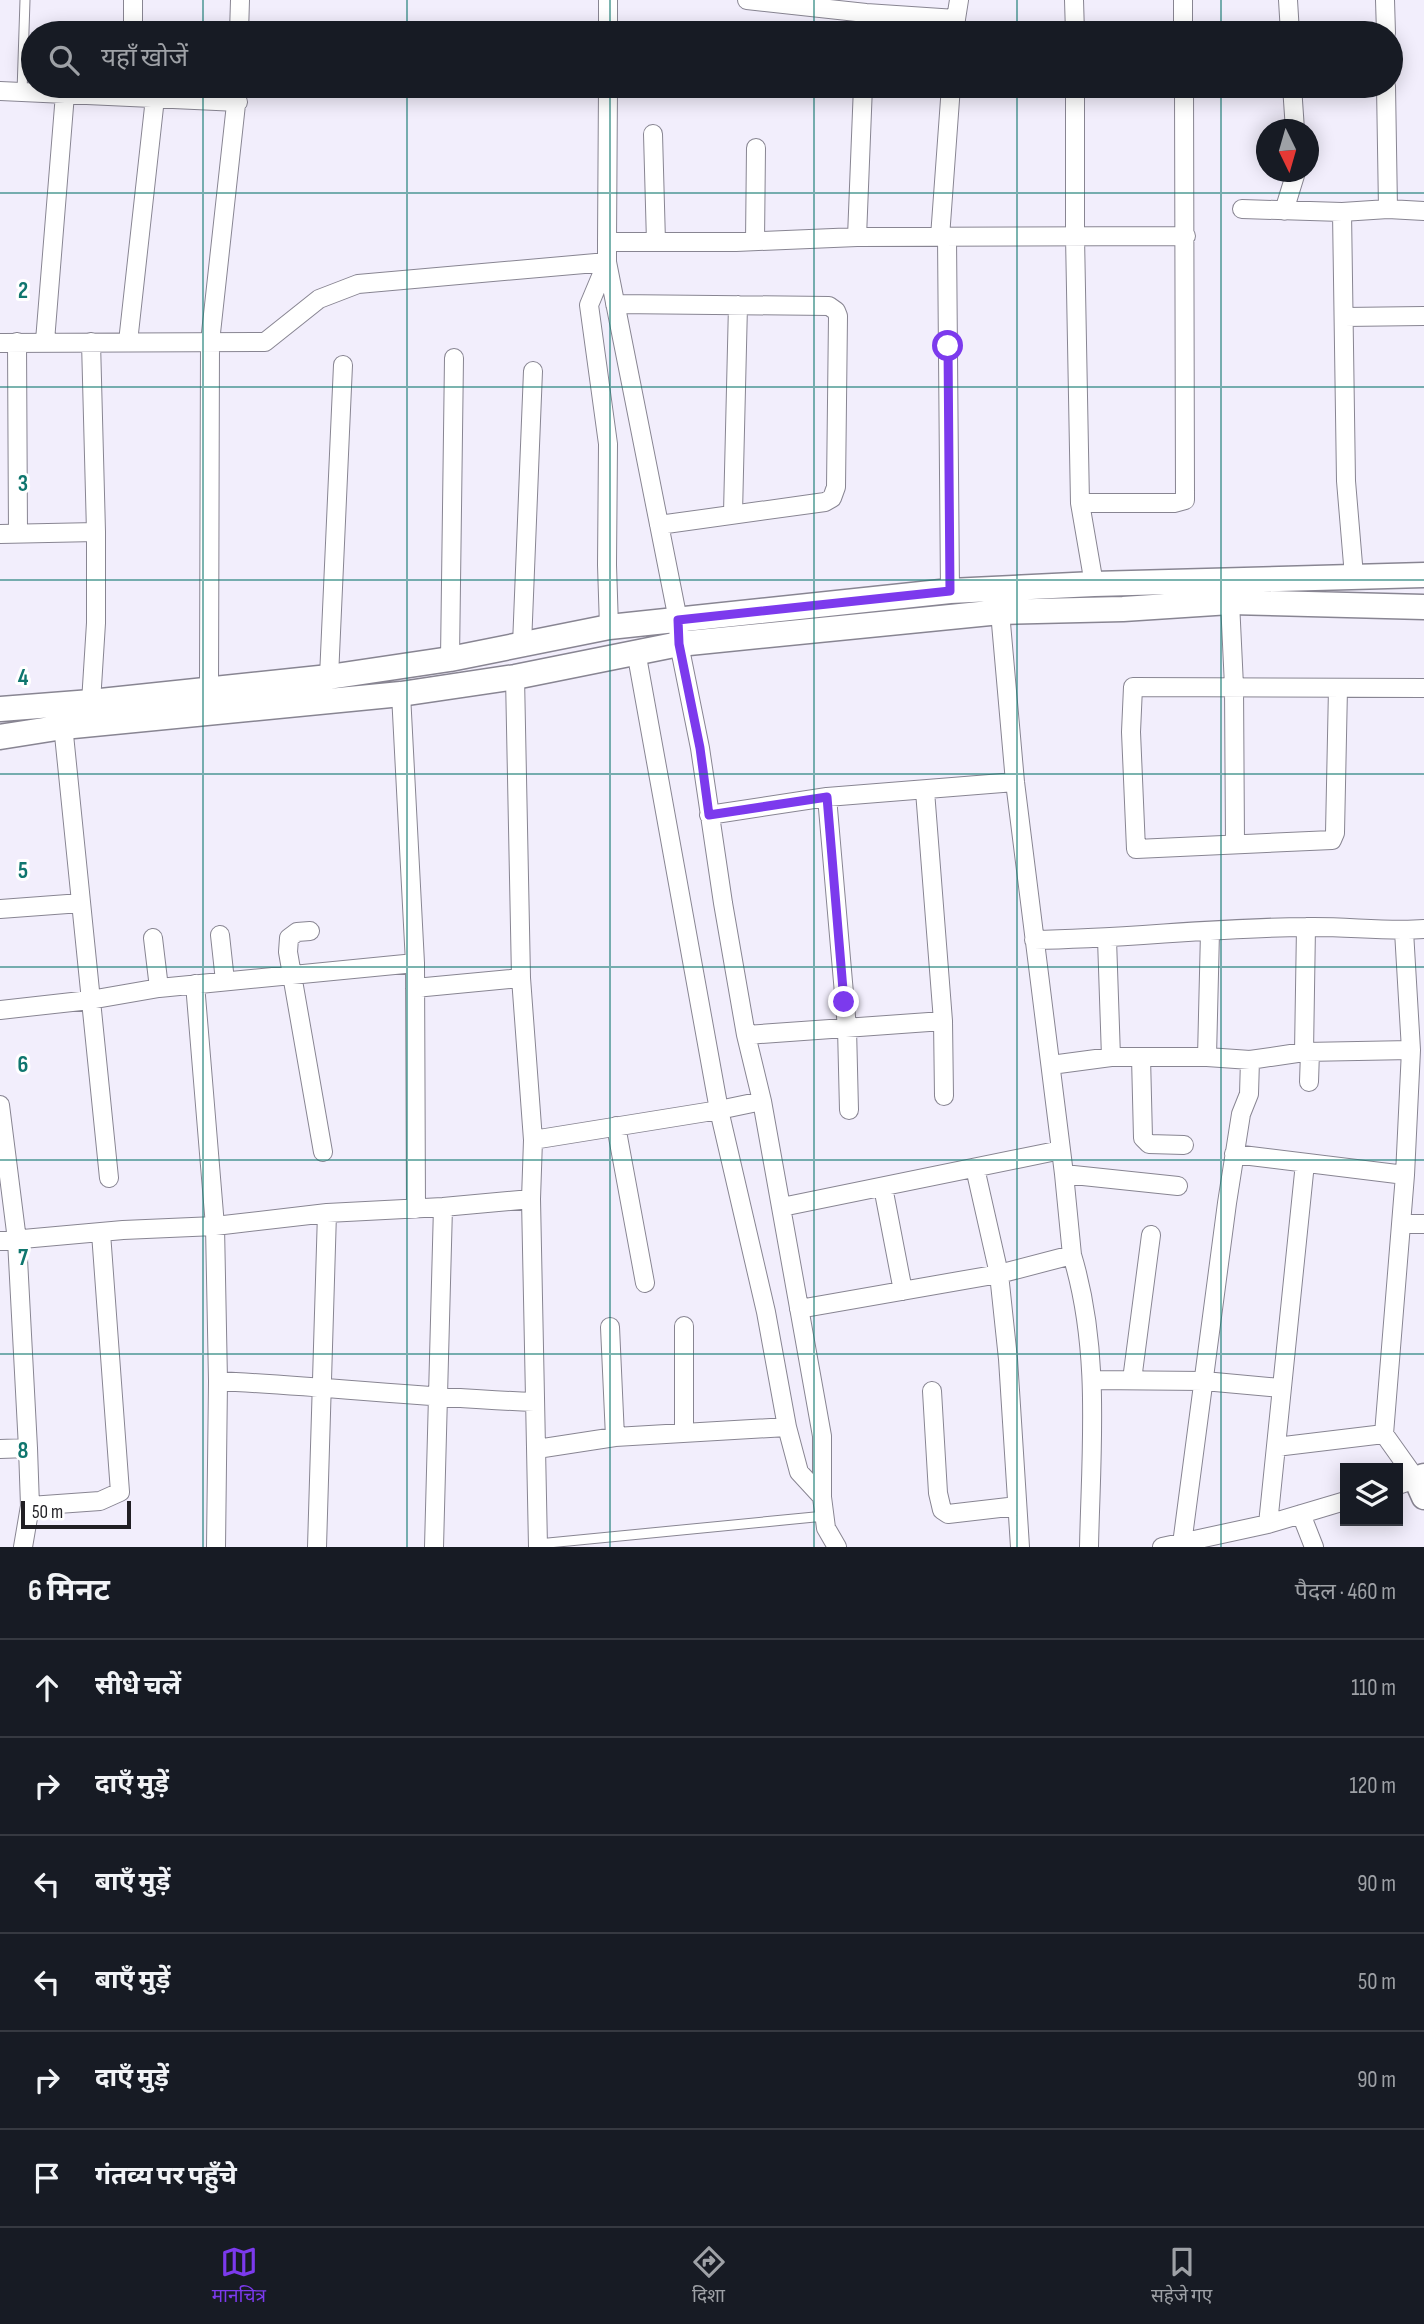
<!DOCTYPE html>
<html lang="hi">
<meta charset="utf-8">
<style>
:root{--surface:#171b24;--page:#20242c;--text:#f1f3f6;--muted:#9ea1a6;--line:#363941;--accent:#7c3aed}
body{margin:0;font-family:"Sofia Sans Condensed","Noto Sans Devanagari",sans-serif;background:var(--page);color:var(--text)}
.controls{position:absolute;right:21px;bottom:21px;display:grid;overflow:hidden;border-radius:0px;box-shadow:0 4px 18px #0003}
.controls button{width:63px;height:63px;display:grid;place-items:center;padding:0;border:0;border-bottom:2px solid var(--line);background:var(--surface);color:var(--text);font:35px sans-serif}
.compass{position:absolute;left:1256px;top:119px;width:63px;height:63px;border-radius:50%;background:var(--surface);box-shadow:0 4px 18px #0003;rotate:175deg}
.scale{position:absolute;left:21px;bottom:18px;width:110px;box-sizing:border-box;padding-left:7px;border:4px solid #211f24;border-top:0;font-size:19px;line-height:24px;white-space:nowrap;color:#211f24;-webkit-text-stroke:5px #fff;paint-order:stroke}
.stop{position:absolute;width:21px;height:21px;margin:-16px;border:5px solid #7c3aed;border-radius:50%;background:#fff}
.stop.end{background:#7c3aed;border-color:#fff;box-shadow:0 2px 7px #0008}
.list{margin:0;padding:0;list-style:none}
h2{display:flex;justify-content:space-between;align-items:center;height:91px;margin:0;padding:0 28px;font-size:30px}
h2 small{font-size:23px;font-weight:400;color:var(--muted)}
.list li{display:grid;grid-template-columns:46px 1fr auto;gap:21px;align-items:center;box-sizing:border-box;height:98px;padding:0 28px;border-top:2px solid var(--line)}
.list b{display:block;font-size:26px;white-space:nowrap}
.list em{font-size:23px;font-style:normal;color:var(--muted)}
.icon{flex:none;width:38px;height:38px;fill:none;stroke:currentColor;stroke-width:2;stroke-linecap:round;stroke-linejoin:round}
.map{position:relative;flex:none;width:1424px;height:1547px;overflow:hidden}
.search{position:absolute;background:var(--surface);box-shadow:0 4px 18px #0003;left:21px;right:21px;top:21px;height:77px;display:flex;align-items:center;gap:18px;box-sizing:border-box;padding:0 24px;border-radius:38px;color:var(--muted);font-size:26px}
.sheet{height:679px;background:var(--surface)}
nav{display:flex;justify-content:space-around;align-items:center;box-sizing:border-box;height:98px;border-top:2px solid var(--line);background:var(--surface);font-size:19px;color:var(--muted)}
nav a{display:grid;justify-items:center;gap:4px}
nav .on{color:var(--accent)}
.map>svg:first-child{display:block}
.lines{fill:none;stroke-linecap:round;stroke-linejoin:round}
.lane-casing{stroke:#888592;stroke-width:11}
.street-casing{stroke:#888592;stroke-width:20}
.secondary-casing{stroke:#888592;stroke-width:27}
.lane{stroke:#fff;stroke-width:9}
.street{stroke:#fff;stroke-width:18}
.secondary{stroke:#fff;stroke-width:24}
.route{stroke:#7c3aed;stroke-width:9}
.grid{fill:none;stroke:#0f766e;stroke-width:2;stroke-opacity:0.55}
.grid-label{font-size:23px;text-anchor:middle;font-weight:bold;fill:#0f766e;stroke:#fff;stroke-width:6;stroke-linejoin:round;paint-order:stroke}
</style>
<div class="map">
<svg width="1424" height="1547" viewBox="0 0 1424 1547">
<rect width="100%" height="100%" fill="#f2eefc"/>
<g class="lines">
<defs>
<path id="lane" d="M22,92L25,0
M538,1544L825,1516"/>
<path id="street" d="M608,0V33
M747,0L866,13L956,19L955,33
M1074,0L1075,33
M1183,0V33
M1288,0L1290,33
M1385,0L1386,33
M956,19L959,0
M133,33V0
M239,33L240,0
M865,33L866,13
M1075,86V236L1080,503L1094,584
M1292,86L1295,130
M1386,86L1388,209
M0,91L238,102
M653,134L656,242
M1242,209L1342,212L1346,481L1354,576
M1284,211L1296,172
M1342,212L1388,209L1424,211
M857,237L863,86
M940,237L951,86
M947,237L950,591
M755,241L756,148
M607,242L608,86
M615,304L829,306L836,311L838,316L836,487L832,498L825,502L659,525
M1344,317L1424,316
M45,341L65,94
M17,342L18,534
M91,342L96,532
M128,342L155,98
M0,343L265,342L319,299L358,284L607,262L678,620L679,644L700,748L723,903L746,1035L762,1101L822,1436V1497L826,1528L837,1547
M1080,503H1174L1185,500L1184,86
M733,513L738,305
M0,534L96,532V623L91,702
M1230,602L1234,686L1235,843
M1000,612L1015,782L1064,1174L1072,1255
M609,627L607,565L608,444L589,305L607,262V242H736L857,237L1186,236
M522,645L533,371
M450,659L454,358
M329,677L343,365
M515,677L521,978L533,1140
M1338,688L1335,833L1332,840L1136,849L1131,732L1133,687L1424,688
M209,689L210,342L238,86
M401,694L415,963L416,1209
M62,715L109,1178
M925,791L943,1021L944,1096
M827,797L847,1028L849,1110
M709,815L827,797L1015,782
M0,909L81,903
M310,931L297,932L289,938L288,952L323,1152
M220,935L225,981
M153,938L159,988
M1107,939L1111,1057
M1034,940C1125,939 1215,927 1306,927C1346,926 1385,932 1424,929
M195,984L215,1226L218,1381L216,1547
M415,988L521,978
M0,1010L90,1000L159,988L415,963
M746,1035L943,1021
M1304,1052L1306,927
M1141,1057L1143,1138L1149,1144L1184,1145
M1207,1057L1210,932
M1051,1065L1111,1057H1207L1250,1060L1304,1052L1411,1050
M1309,1082L1310,1052
M0,1105L17,1240L28,1448
M616,1126L645,1283
M1234,1154L1405,1175
M975,1168L999,1274L1008,1359L1020,1547
M1064,1174L1178,1186
M883,1187L903,1291
M782,1207L1061,1150
M1401,1224H1424
M0,1241L123,1230L215,1226L327,1213L443,1207L531,1199
M799,1309L999,1274L1072,1255C1101,1350 1091,1450 1089,1547
M610,1327L615,1437
M1093,1380L1204,1381L1281,1388
M1132,1380L1151,1235
M218,1381C323,1386 428,1398 534,1402
M932,1391L938,1493L942,1510L948,1514L1017,1506
M787,1427L799,1472L822,1497
M684,1433V1326
M1276,1447L1384,1434
M0,1449L28,1448L30,1506L23,1547
M537,1449L615,1437L787,1427L766,1312L719,1110L636,651
M1398,1485L1416,1479L1384,1434L1405,1175L1411,1050L1404,931
M30,1506L100,1501L120,1492L101,1233
M1301,1514L1314,1547
M1268,1524L1305,1163
M1182,1544L1227,1203L1241,1114L1249,1094L1250,1060
M317,1547L327,1213
M434,1547L443,1207
M538,1547L531,1199L533,1140L719,1110L762,1101
M1162,1547L1268,1524L1345,1501"/>
<path id="secondary" d="M0,709L91,702L329,677L450,659L609,627L950,591L1094,584L1424,575
M0,737L63,727L401,694L515,677L679,644L1000,612L1123,609L1230,602L1424,607
M1424,1476L1416,1479L1424,1497"/>
</defs>
<use href="#lane" class="lane-casing"/>
<use href="#street" class="street-casing"/>
<use href="#secondary" class="secondary-casing"/>
<use href="#lane" class="lane"/>
<use href="#street" class="street"/>
<use href="#secondary" class="secondary"/>
</g>
<g class="lines">
<path class="route" d="M844,1002L827,797L709,815L700,748L679,644L678,620L950,591L948,346"/>
</g>
<path class="grid" d="M203,0V33M407,0V33M610,0V33M814,0V33M1017,0V33M1221,0V33M203,86V1547M407,86V1547M610,86V1547M814,86V1547M1017,86V1547M1221,86V1547M0,193H1424M0,387H1424M0,580H1424M0,774H1424M0,967H1424M0,1160H1424M0,1354H1424"/>
<g class="grid-label">
<text x="23" y="298">2</text>
<text x="23" y="491">3</text>
<text x="23" y="685">4</text>
<text x="23" y="878">5</text>
<text x="23" y="1072">6</text>
<text x="23" y="1265">7</text>
<text x="23" y="1458">8</text>
</g>
</svg>
<div class="controls">
<button><svg class="icon" aria-label="layers" viewBox="0 0 24 24"><path d="M12 4l9 5-9 5-9-5zM3 14l9 5 9-5"/></svg></button>
</div>
<svg class="compass" viewBox="-18 -18 36 36"><path d="M0-13l5 13h-10z" fill="#e53935"/><path d="M0 13l5-13h-10z" fill="#9ea1a6"/></svg>
<div class="scale">50 m</div>
<div class="stop" style="left:948px;top:346px"></div>
<div class="stop end" style="left:844px;top:1002px"></div>
<div class="search"><svg class="icon" aria-label="search" viewBox="0 0 24 24"><circle cx="10" cy="10" r="6"/><path d="M15 15l6 6"/></svg>यहाँ खोजें</div>
</div>
<section class="sheet">
<h2>6 मिनट<small>पैदल · 460 m</small></h2>
<ul class="list">
<li><svg class="icon" aria-label="ahead" viewBox="0 0 24 24"><path d="M12 20V5M6 11l6-6 6 6"/></svg><div><b>सीधे चलें</b></div><em>110 m</em></li>
<li><svg class="icon" aria-label="right" viewBox="0 0 24 24"><path d="M7 20v-9h11M14 6l5 5-5 5"/></svg><div><b>दाएँ मुड़ें</b></div><em>120 m</em></li>
<li><svg class="icon" aria-label="left" viewBox="0 0 24 24"><path d="M17 20v-9H6M10 6l-5 5 5 5"/></svg><div><b>बाएँ मुड़ें</b></div><em>90 m</em></li>
<li><svg class="icon" aria-label="left" viewBox="0 0 24 24"><path d="M17 20v-9H6M10 6l-5 5 5 5"/></svg><div><b>बाएँ मुड़ें</b></div><em>50 m</em></li>
<li><svg class="icon" aria-label="right" viewBox="0 0 24 24"><path d="M7 20v-9h11M14 6l5 5-5 5"/></svg><div><b>दाएँ मुड़ें</b></div><em>90 m</em></li>
<li><svg class="icon" aria-label="arrive" viewBox="0 0 24 24"><path d="M6 21V4h12l-3 4 3 4H6"/></svg><div><b>गंतव्य पर पहुँचे</b></div></li>
</ul>
</section>
<nav>
<a class="on"><svg class="icon" aria-label="map" viewBox="0 0 24 24"><path d="M3 6l6-2 6 2 6-2v14l-6 2-6-2-6 2zM9 4v14M15 6v14"/></svg>मानचित्र</a>
<a><svg class="icon" aria-label="directions" viewBox="0 0 24 24"><path d="M12 3l9 9-9 9-9-9zM9 14v-3h6M13 9l2 2-2 2"/></svg>दिशा</a>
<a><svg class="icon" aria-label="saved" viewBox="0 0 24 24"><path d="M7 4h10v16l-5-4-5 4z"/></svg>सहेजे गए</a>
</nav>
